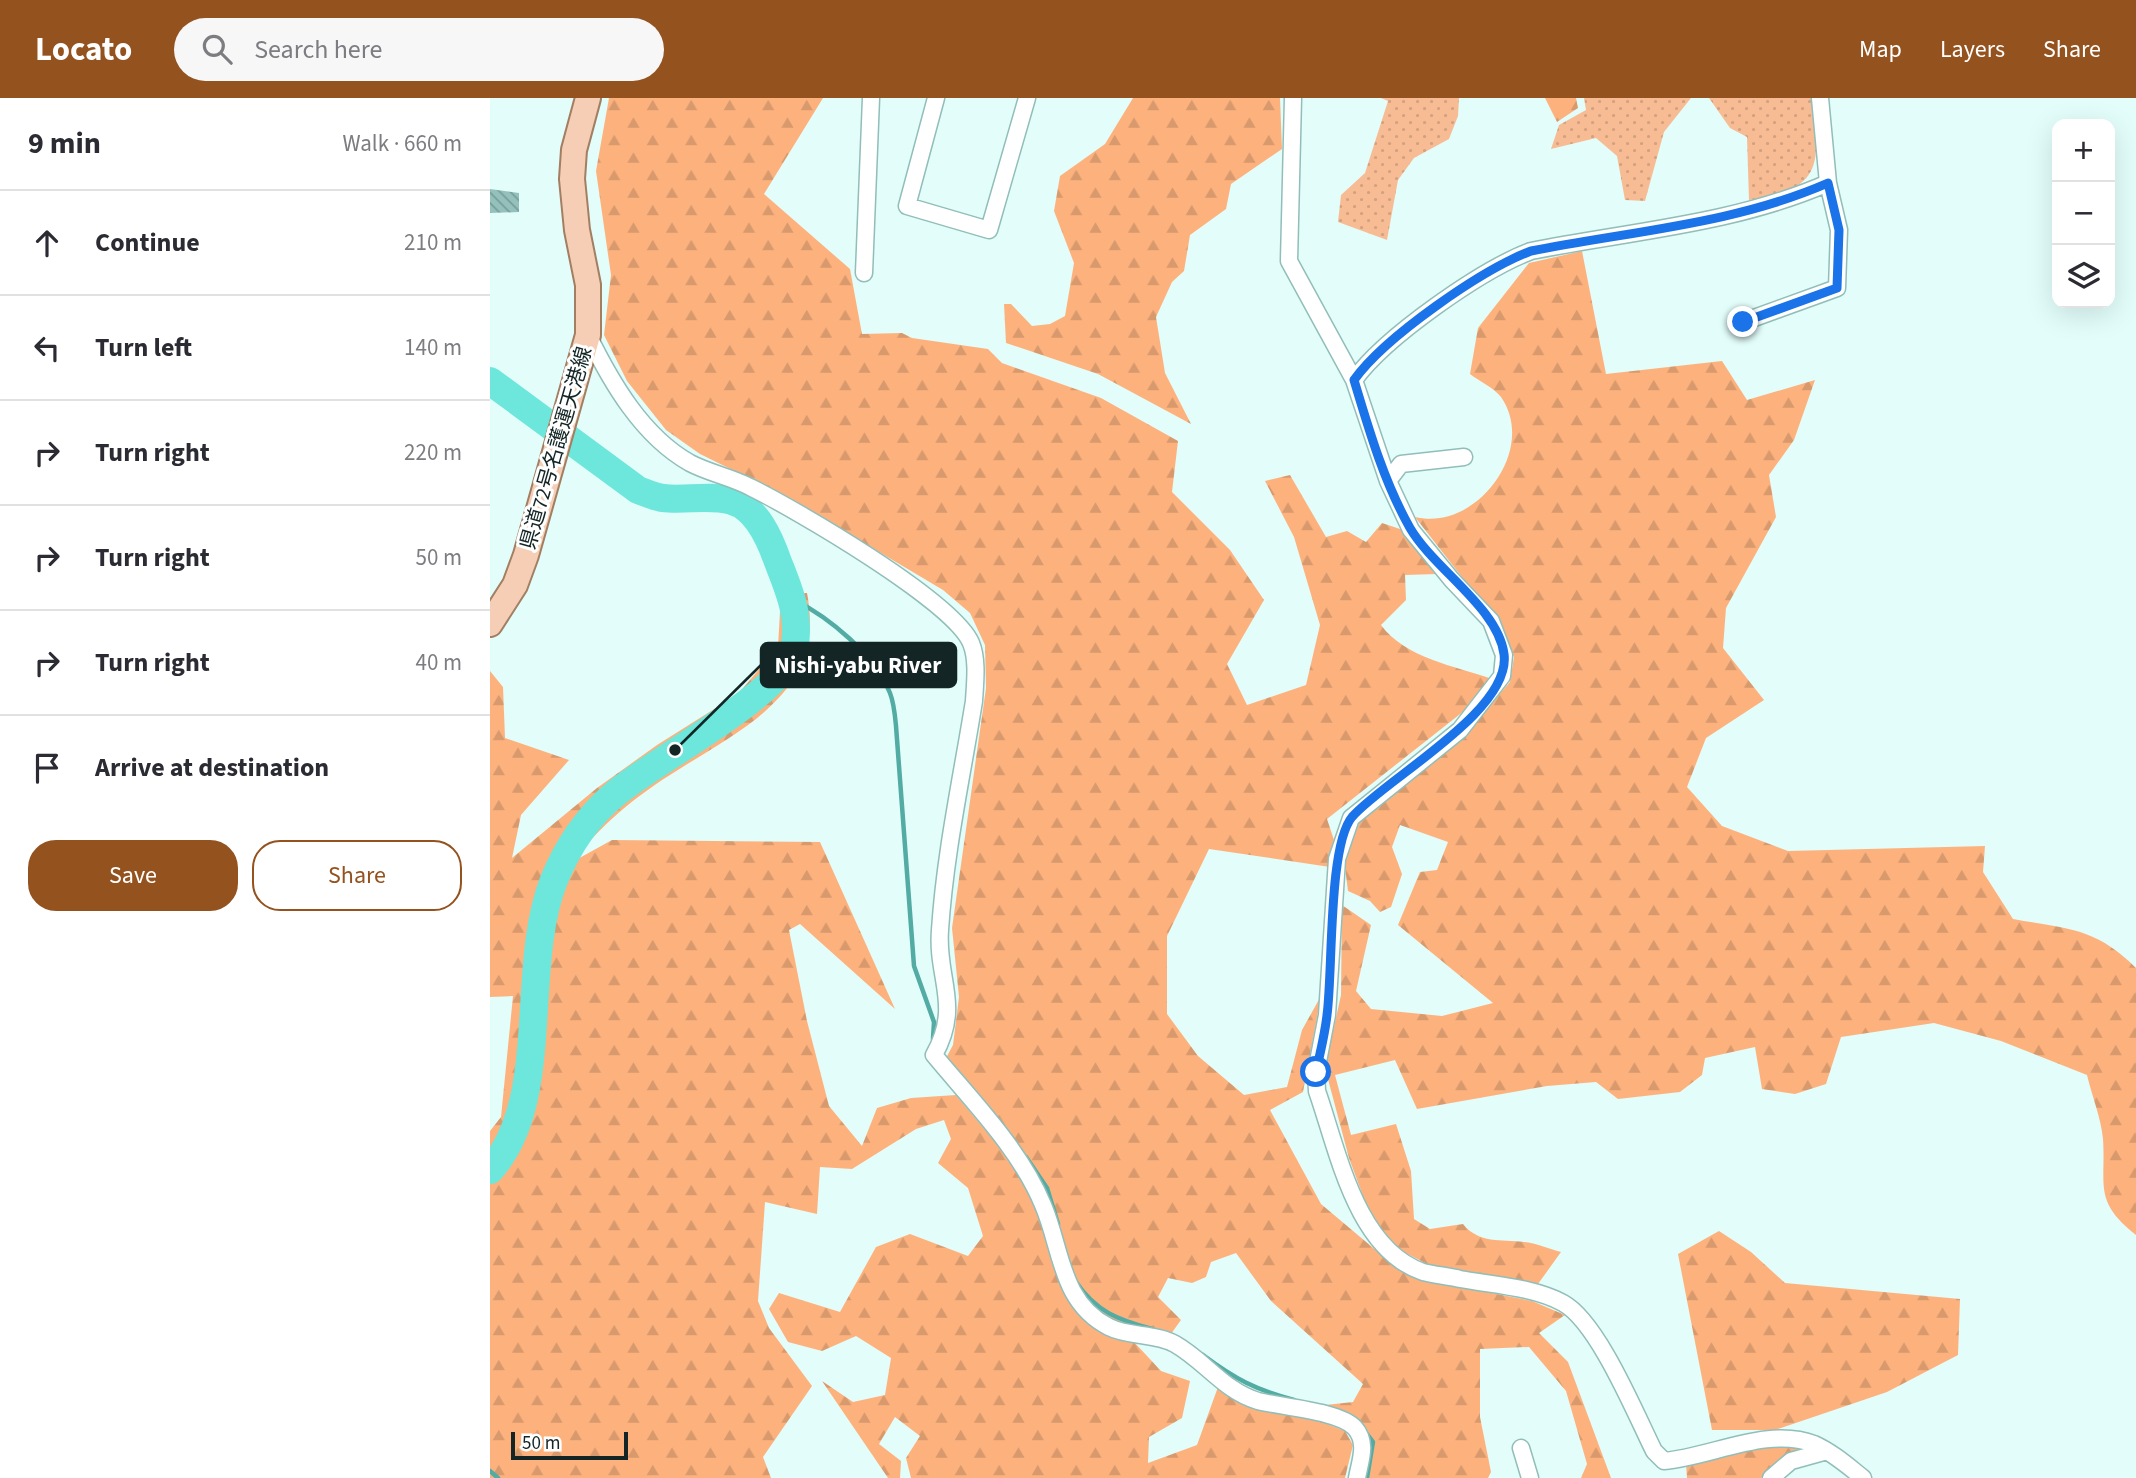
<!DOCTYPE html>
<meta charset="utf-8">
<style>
:root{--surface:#fff;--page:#f7f7f7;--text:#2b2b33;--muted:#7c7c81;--line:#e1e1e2;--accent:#94521f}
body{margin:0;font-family:"Source Sans 3","Noto Sans JP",sans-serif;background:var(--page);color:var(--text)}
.controls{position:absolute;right:21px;top:21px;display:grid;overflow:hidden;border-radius:14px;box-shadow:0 7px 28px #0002}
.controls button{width:63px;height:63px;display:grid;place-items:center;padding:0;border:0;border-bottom:2px solid var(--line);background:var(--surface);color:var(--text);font:35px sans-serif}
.scale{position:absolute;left:21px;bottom:18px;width:117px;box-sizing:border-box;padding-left:7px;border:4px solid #132524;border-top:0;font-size:19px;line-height:24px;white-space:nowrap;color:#132524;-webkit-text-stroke:5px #fff;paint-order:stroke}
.stop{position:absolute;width:21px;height:21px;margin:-16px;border:5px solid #1a73e8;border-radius:50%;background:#fff}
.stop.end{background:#1a73e8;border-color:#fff;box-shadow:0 2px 7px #0008}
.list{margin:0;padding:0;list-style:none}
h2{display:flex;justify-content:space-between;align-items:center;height:91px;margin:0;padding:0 28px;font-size:30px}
h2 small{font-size:23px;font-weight:400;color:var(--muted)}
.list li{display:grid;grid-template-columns:46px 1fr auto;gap:21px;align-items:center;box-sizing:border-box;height:105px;padding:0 28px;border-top:2px solid var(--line)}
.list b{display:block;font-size:26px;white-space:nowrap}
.list em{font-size:23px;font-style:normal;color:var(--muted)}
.actions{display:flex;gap:14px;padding:21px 28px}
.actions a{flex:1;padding:16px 0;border:2px solid var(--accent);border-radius:28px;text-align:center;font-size:24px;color:var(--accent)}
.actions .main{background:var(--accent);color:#fff}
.icon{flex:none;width:38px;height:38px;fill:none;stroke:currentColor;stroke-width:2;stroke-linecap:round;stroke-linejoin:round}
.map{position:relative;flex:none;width:1646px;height:1380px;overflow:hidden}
header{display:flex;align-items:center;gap:42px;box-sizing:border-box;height:98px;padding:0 35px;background:var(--accent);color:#fff}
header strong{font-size:33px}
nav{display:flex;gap:38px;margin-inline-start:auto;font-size:24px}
.search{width:490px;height:63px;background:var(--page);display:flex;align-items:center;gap:18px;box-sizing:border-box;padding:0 24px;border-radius:38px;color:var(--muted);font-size:26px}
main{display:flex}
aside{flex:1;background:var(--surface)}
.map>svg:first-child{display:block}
.grass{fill:url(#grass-dots)}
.forest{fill:url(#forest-firs)}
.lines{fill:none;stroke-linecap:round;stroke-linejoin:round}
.stream{stroke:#52aca4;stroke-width:4.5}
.river{stroke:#6de6db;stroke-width:28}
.building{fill:url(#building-back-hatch)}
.minor-casing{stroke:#91beb9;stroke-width:19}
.primary-casing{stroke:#a27e62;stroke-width:28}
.minor{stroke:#fff;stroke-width:16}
.primary{stroke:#f5ceb5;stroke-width:24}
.route{stroke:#1a73e8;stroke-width:9}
.labels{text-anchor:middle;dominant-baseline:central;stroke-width:6;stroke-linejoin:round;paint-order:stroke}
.street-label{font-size:21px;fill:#132524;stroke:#fff}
.leader{fill:none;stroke:#132524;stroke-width:2.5}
.callout-dot{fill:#132524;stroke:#fff;stroke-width:2.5}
.callout{fill:#132524;stroke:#132524;stroke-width:2.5}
.callout-label{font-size:23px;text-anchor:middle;font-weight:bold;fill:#fff}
</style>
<header>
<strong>Locato</strong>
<div class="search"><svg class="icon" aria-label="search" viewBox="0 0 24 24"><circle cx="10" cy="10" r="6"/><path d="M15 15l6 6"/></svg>Search here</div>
<nav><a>Map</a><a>Layers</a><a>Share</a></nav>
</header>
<main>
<aside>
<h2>9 min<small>Walk · 660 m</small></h2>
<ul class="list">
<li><svg class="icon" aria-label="ahead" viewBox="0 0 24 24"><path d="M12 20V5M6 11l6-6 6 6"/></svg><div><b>Continue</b></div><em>210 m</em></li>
<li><svg class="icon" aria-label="left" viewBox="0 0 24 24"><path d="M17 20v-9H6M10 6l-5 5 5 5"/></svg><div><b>Turn left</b></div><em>140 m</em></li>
<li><svg class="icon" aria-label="right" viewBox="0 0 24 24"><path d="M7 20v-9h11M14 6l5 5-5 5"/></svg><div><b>Turn right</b></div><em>220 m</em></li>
<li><svg class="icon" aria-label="right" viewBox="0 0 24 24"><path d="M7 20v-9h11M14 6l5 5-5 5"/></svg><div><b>Turn right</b></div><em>50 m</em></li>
<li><svg class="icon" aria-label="right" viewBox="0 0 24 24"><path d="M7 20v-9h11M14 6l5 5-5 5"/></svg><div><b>Turn right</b></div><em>40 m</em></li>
<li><svg class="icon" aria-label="arrive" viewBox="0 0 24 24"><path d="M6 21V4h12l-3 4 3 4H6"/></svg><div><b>Arrive at destination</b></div></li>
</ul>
<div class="actions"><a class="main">Save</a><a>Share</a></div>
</aside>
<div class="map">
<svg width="1646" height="1380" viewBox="0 0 1646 1380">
<defs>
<pattern id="grass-dots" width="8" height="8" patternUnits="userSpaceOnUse" patternTransform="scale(1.75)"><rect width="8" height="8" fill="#f8bc94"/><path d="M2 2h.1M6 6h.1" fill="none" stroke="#d4a17f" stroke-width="1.8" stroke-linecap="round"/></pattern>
<pattern id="forest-firs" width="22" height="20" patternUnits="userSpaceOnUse" patternTransform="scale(1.75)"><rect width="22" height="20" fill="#fdb27e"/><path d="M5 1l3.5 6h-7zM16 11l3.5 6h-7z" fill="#d8996d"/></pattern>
<pattern id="building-back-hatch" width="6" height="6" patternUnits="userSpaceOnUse" patternTransform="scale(1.75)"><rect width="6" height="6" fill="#94c1bc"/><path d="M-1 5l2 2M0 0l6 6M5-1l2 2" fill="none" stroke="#789d99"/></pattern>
</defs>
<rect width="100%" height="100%" fill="#e2fdfa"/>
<path class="grass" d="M891,0H969L968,18L959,41L924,60L908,82L897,142L848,124L851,97L875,75L898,3Z
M1094,0H1201L1174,34L1155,103L1135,102L1127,58L1106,40L1061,51L1069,27L1096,12Z
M1219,0H1323C1329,66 1335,91 1259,102L1257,39L1240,30Z"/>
<path class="forest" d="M119,0H333L274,96L360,171L372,236L412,235L422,240L498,251L512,265L611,300L688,343L682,394L740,452L774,502L737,566L757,607L816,587L830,527L804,439L775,383L800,377L836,439L857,433L876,444L892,425L916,433L947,476L915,477L916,502L891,527C915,560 965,568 1002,581L974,613L837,721L844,742L840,769L719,751L677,838V916L708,958L754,997L797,989L812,932L831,898L813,994L780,1012L831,1106L907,1170L951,1185L1042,1203L1075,1217L1049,1235L1078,1264L1121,1380H1091L1097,1366L1076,1293L1039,1249L990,1251V1319L1001,1374L998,1380H872L869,1329L817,1309L863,1304L873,1286L781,1203L746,1155L721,1164L716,1179L702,1185L678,1180L668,1199L691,1222L678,1240L622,1227L596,1205L580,1181L557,1106L455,962L463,947L469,899L462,830L496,590L495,547L480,515L453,492L295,398L210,356L176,332L137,283L114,237L121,177L106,73Z
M643,0H790L792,51L741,86L736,111L700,137L694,173L682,184L666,219L675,275L701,326L608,276L516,245L514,206H521L542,228L560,226L575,218L584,165L564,113L570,78L615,46Z
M1055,0H1086L1088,10L1067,24Z
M1092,153L1116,276L1232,263L1257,302L1325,282L1304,342L1279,377L1286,419L1236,510L1233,550L1274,602L1216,640L1197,689L1232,728L1298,753L1495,748L1493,774L1523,821C1577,831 1605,829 1646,870V1137C1603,1103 1616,1088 1613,1041C1611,1020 1602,998 1597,977L1511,943L1444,925L1351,939L1336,986L1305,996L1272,991L1265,949L1215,960L1212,977L1190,994L1128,1001L1106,984L1057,988L927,1011L905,962L845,977L861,1037L906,1026L921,1073L924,1121L940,1131L973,1126C989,1146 1011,1141 1034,1144C1046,1145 1059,1151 1071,1154L1048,1186L939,1167L904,1149L884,1128L859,1060L835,970L851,897L852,807L881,827L866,893L881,911L952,918L1003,905L908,827L930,774L947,772L958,744L910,727L902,749L912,776L901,809L890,814L880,803L858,793L854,761L870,723L973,638L1020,584L1024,559L1007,524L925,419C986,434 1048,352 1011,299C1004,290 989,283 980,276L988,230L1039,165Z
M317,495C337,596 249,632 180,677C144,700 109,728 84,763L122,742L330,744L405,911L310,826L299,832L317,923L339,1008L372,1048L387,1010L421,1000L466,997L527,1070L548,1110L569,1185L582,1207L611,1233L645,1245L671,1273L700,1283L692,1320L659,1339L658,1365L707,1347L728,1289L757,1307L833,1324L855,1333L863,1347L855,1380H421L416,1360L430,1338L405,1319L389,1346L411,1363L410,1380H398L332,1283L363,1304L395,1297L401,1260L366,1238L332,1253L298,1244L279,1211L289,1195L350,1214L386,1149L420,1136L478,1158L493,1138L478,1090L448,1065L461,1041L454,1022L426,1031L362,1071L330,1069L327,1116L275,1104L268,1203L279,1230L322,1288L273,1359L281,1380H0V1033L11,1019L23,898L0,899V573L13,589L15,640L79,662L31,717L22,760L107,690L167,647L248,596L288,549L291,496Z
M1229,1133L1261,1154L1295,1185L1470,1201L1468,1257L1397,1294L1285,1332H1222L1188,1156Z
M1294,1345L1325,1351L1296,1360L1271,1380H1197L1196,1365Z"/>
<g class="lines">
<path class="stream" d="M303,501C340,520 384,556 400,595C404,605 405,617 406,628L424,868L444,924L443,941L446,945
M536,1059L557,1090L568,1126
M586,1184C606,1214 629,1222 662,1231
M713,1257C745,1281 766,1292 804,1302
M868,1324L883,1344L877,1380
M0,1373L8,1380"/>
<path class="river" d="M0,283L148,392C156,395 165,399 173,400C195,403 220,396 242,403C267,410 280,441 288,464C299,492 311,519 304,551C294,596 163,663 125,696C98,718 77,750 64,782C29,869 63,1003 0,1072"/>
</g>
<path class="building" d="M0,91L29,95V114L0,115Z"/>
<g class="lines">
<defs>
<path id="minor" d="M446,0L417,108L499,132L537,0
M803,0L799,163L864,282L898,383L921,432L962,482L1001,523L1014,557L1012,578L970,632L861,720L847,761L837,917L826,974L827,993C848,1053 866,1151 933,1174C945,1177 958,1178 970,1181C1002,1187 1044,1189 1073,1205C1108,1224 1146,1317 1164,1353L1174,1363C1221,1359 1278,1328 1324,1346C1342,1354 1358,1368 1373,1380
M374,175L381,0
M1253,224L1347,190L1349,132L1338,85
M98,237C121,284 152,338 200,365C219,375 241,379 260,389C305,411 463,503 481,545C488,562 485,585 484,603C472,678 455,755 450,832C446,880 472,907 444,957C482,1003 530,1051 553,1107C572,1151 570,1204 619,1229C638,1239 666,1235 685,1246C715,1263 734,1293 768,1303C791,1309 850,1313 865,1330C878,1345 870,1363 867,1380
M864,282C895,239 991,172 1041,153C1142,133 1244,126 1338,85L1330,0
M898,383L911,366L974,359
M1031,1350L1040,1380
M1281,1380L1301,1363L1337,1353"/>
<path id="primary" d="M0,526L25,487L36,457L98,237V187L87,132L82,81L84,52L98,0"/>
</defs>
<use href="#minor" class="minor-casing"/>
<use href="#primary" class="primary-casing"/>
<use href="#minor" class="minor"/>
<use href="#primary" class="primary"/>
</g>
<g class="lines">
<path class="route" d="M826,974C830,955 835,936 837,917C843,874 838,748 862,719C895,681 1022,613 1014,556C1008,510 944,471 920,430C894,384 879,332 864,282C895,239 991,172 1041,153C1142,133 1244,126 1338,85L1349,132L1347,190L1253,224"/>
</g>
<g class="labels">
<g class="street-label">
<text transform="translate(66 350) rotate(-74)">県道72号名護運天港線</text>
</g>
</g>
<path class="leader" d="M185 652L271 567"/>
<circle class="callout-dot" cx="185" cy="652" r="7"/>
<rect class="callout" x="271" y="545" width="195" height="44" rx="7"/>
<g class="callout-label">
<text x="368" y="575">Nishi-yabu River</text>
</g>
</svg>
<div class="controls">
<button>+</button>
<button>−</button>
<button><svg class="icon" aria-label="layers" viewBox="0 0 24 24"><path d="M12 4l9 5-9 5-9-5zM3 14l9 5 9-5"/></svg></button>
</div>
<div class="scale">50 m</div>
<div class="stop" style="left:826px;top:974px"></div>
<div class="stop end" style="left:1253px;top:224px"></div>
</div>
</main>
